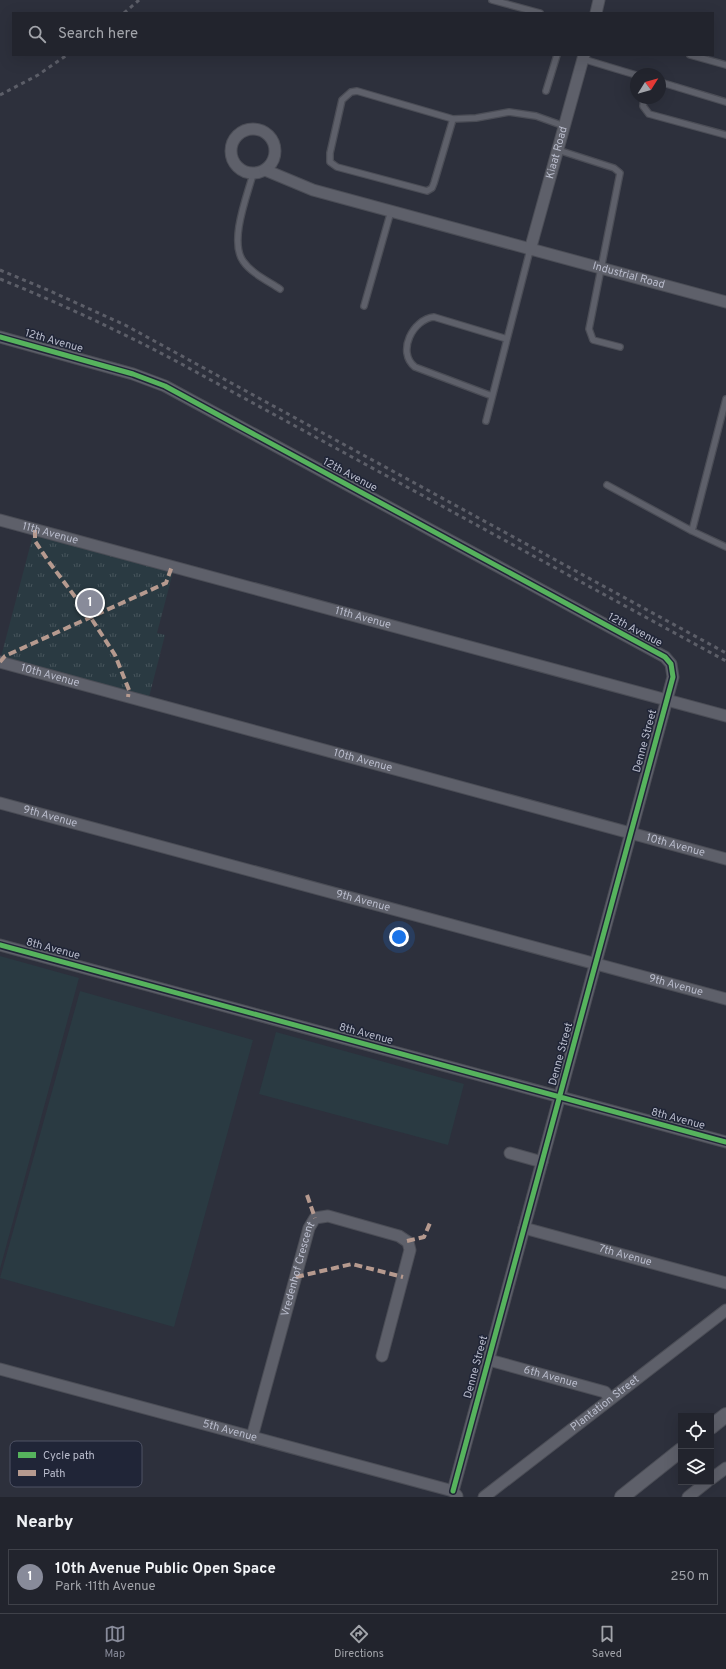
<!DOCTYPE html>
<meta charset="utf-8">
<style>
:root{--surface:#22242d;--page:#2a2c35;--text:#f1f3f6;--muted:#a2a4aa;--line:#3f4149;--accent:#888b9a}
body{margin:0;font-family:Overpass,sans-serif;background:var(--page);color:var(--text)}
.controls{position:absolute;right:12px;bottom:12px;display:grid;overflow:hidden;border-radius:0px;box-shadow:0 4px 16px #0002}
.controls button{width:36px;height:36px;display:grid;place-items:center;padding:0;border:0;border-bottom:1px solid var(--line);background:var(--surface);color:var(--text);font:20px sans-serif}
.compass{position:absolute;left:630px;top:68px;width:36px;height:36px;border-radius:50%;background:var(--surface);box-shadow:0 4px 16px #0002;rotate:53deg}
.you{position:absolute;left:399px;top:937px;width:14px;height:14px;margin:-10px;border:3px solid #fff;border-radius:50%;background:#1a73e8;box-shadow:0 0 0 6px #1a73e833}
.badge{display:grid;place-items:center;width:26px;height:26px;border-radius:50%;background:var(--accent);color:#fff;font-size:13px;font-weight:700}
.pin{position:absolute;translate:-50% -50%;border:2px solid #fff;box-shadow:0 1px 4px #0006}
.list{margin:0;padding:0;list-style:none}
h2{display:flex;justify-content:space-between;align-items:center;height:52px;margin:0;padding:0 16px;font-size:17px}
h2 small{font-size:13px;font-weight:400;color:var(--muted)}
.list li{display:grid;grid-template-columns:26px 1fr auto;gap:12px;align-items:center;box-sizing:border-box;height:56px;margin:0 8px 8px;padding:0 8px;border:1px solid var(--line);border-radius:0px}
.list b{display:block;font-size:15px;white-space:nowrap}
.list p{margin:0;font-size:13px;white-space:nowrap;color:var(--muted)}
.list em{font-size:13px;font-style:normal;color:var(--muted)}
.icon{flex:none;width:22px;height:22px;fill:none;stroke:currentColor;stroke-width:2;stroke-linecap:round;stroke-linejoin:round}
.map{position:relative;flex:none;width:726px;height:1497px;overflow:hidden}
.search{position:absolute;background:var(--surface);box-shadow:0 4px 16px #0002;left:12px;right:12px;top:12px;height:44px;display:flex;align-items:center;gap:10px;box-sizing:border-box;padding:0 14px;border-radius:0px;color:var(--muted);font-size:15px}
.sheet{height:116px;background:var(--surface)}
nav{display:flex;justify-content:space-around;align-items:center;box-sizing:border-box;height:56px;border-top:1px solid var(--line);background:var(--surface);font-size:11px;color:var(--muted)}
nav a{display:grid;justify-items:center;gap:2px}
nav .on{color:var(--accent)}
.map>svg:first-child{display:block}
.park{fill:url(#park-tufts)}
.garden{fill:#2a3a42}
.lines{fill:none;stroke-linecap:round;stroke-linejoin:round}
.service-casing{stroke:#4b4d56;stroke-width:8}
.minor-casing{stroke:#4b4d56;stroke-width:13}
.tertiary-casing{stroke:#4b4d56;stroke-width:16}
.service{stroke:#5e606a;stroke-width:5.5}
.minor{stroke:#5e606a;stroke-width:11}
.tertiary{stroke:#5e606a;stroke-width:14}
.rail{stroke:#5c5e68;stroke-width:3;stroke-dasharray:4 4;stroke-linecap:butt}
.quiet{stroke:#b69a8f;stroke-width:4;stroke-dasharray:8 4;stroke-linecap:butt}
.cycleway-casing{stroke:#202537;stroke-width:8}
.cycleway{stroke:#56b35d;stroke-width:5}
.labels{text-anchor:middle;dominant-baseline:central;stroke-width:3;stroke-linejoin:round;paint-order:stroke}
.street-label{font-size:11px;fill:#b9bccc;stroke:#202537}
.key{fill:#202537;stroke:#4e5264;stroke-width:1}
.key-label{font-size:11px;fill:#b9bccc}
</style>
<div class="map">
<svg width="726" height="1497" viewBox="0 0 726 1497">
<defs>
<pattern id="park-tufts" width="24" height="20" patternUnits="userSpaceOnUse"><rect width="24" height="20" fill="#2a3a42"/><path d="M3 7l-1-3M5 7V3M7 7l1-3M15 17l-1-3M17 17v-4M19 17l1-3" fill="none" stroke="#47555c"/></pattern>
</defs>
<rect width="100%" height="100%" fill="#2d303c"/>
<path class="park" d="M33,535L173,572L157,633L165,635L149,697L1,657Z"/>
<path class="garden" d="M0,956L79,978L0,1269Z
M80,991L253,1040L174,1327L0,1278Z
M276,1032L464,1084L448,1145L259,1094Z"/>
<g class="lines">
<defs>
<path id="service" d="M492,0L540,13
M690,55L726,65
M583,59L636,75
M660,82L726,102
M546,91L557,55
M644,98L643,106L649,114L726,135
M453,119L434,183L432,188L427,191L337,167L330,162V153L342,100L351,92L357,91L453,119L476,118L509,112L536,116L564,126
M558,150L614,168L620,173L589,329L593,340L620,347
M253,174C247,196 229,241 243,261C251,273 268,281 280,289
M364,306L391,211
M492,396L415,367C396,352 413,319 434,317L507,339
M486,421L530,250
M607,485L692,531L726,547
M692,531L726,399"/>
<g id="minor">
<path d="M596,13L599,0"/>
<circle cx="253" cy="151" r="22"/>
<path id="s1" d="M265,170L313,190L726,302"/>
<path id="s2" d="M530,250L584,55"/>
<path d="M0,337L133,374L165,386L665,657L671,664L673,677L453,1491"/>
<path id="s3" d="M0,520L726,716"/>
<path id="s4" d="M0,662L726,859"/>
<path id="s5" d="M0,803L726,999"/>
<path d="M0,945L726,1142"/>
<path d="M510,1153L542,1162"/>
<path id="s6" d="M524,1228L726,1283"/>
<path id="s7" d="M489,1360L605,1392L610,1399"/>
<path id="s8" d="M0,1369L453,1491L457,1496"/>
<path id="s9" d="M252,1437L309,1228L315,1218L328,1216L399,1236L408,1242L410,1250L382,1356"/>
<path d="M711,1479L726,1468"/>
<path id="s10" d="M484,1497L726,1310"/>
<path d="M688,1497L707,1482"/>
</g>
<path id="tertiary" d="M711,1427L726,1415
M622,1497L681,1450"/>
</defs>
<use href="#service" class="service-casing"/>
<use href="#minor" class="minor-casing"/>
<use href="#tertiary" class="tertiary-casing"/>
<use href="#service" class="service"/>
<use href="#minor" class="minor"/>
<use href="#tertiary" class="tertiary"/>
<path class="rail" d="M124,13L139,0
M0,95L38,75L67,55
M0,270L50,291L125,325L726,653
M0,279C64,305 126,334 187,367L726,661"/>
<path class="quiet" d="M35,530V541L49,562L91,618L115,655L129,690L128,697
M0,662L5,656L166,583L172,566
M307,1195L315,1218
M407,1241L424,1237L430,1223
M296,1277L352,1264L403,1277"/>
<defs>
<path id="cycleway" d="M0,337L133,374L165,386L665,657L671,664L673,677L453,1491
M0,945L726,1142"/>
</defs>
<use href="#cycleway" class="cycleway-casing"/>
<use href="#cycleway" class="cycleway"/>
</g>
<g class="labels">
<g class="street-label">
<text stroke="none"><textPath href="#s2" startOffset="101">Kiaat Road</textPath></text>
<text stroke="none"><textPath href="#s1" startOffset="379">Industrial Road</textPath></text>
<text transform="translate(54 341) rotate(16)">12th Avenue</text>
<text transform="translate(350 475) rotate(28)">12th Avenue</text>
<text stroke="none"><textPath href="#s3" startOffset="52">11th Avenue</textPath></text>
<text stroke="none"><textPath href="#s3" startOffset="376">11th Avenue</textPath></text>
<text transform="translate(635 630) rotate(28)">12th Avenue</text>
<text stroke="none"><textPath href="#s4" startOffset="52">10th Avenue</textPath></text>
<text transform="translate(645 741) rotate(-75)">Denne Street</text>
<text stroke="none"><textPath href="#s4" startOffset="376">10th Avenue</textPath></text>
<text stroke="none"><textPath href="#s5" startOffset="52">9th Avenue</textPath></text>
<text stroke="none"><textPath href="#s4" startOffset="700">10th Avenue</textPath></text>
<text stroke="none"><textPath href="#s5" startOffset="376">9th Avenue</textPath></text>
<text transform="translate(53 949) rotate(15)">8th Avenue</text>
<text stroke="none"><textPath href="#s5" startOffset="700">9th Avenue</textPath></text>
<text transform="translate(366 1034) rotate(15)">8th Avenue</text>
<text transform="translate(561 1054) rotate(-75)">Denne Street</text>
<text transform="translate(678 1119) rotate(15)">8th Avenue</text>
<text stroke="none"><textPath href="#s6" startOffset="105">7th Avenue</textPath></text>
<text stroke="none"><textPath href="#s9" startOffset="174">Vredenhof Crescent</textPath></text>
<text transform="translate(476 1367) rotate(-75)">Denne Street</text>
<text stroke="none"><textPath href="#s7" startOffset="64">6th Avenue</textPath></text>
<text stroke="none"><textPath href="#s10" startOffset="153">Plantation Street</textPath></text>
<text stroke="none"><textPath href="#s8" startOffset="238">5th Avenue</textPath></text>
</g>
</g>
<rect x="10" y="1441" width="132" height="46" rx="6" class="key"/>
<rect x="18" y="1452" width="18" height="6" fill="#56b35d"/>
<rect x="18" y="1470" width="18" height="6" fill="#b69a8f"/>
<g class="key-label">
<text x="43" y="1459">Cycle path</text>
<text x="43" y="1477">Path</text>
</g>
</svg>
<div class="controls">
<button><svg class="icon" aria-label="locate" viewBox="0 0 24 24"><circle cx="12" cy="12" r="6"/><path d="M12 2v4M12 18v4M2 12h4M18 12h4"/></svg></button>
<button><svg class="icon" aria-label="layers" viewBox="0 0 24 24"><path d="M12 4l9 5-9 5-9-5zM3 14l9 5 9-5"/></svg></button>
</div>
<svg class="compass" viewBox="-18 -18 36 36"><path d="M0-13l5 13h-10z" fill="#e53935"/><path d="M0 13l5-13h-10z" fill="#a2a4aa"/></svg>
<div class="you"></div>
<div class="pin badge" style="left:90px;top:603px">1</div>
<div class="search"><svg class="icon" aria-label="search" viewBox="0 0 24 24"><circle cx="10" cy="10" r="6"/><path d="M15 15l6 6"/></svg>Search here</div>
</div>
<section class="sheet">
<h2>Nearby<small></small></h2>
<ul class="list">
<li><span class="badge">1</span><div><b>10th Avenue Public Open Space</b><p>Park · 11th Avenue</p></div><em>250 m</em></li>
</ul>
</section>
<nav>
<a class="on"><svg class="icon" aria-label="map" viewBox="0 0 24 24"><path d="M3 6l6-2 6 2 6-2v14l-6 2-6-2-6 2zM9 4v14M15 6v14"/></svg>Map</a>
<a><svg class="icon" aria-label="directions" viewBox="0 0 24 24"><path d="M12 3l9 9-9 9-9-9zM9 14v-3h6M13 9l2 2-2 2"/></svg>Directions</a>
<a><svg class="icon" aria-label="saved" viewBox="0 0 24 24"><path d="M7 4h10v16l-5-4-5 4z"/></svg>Saved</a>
</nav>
